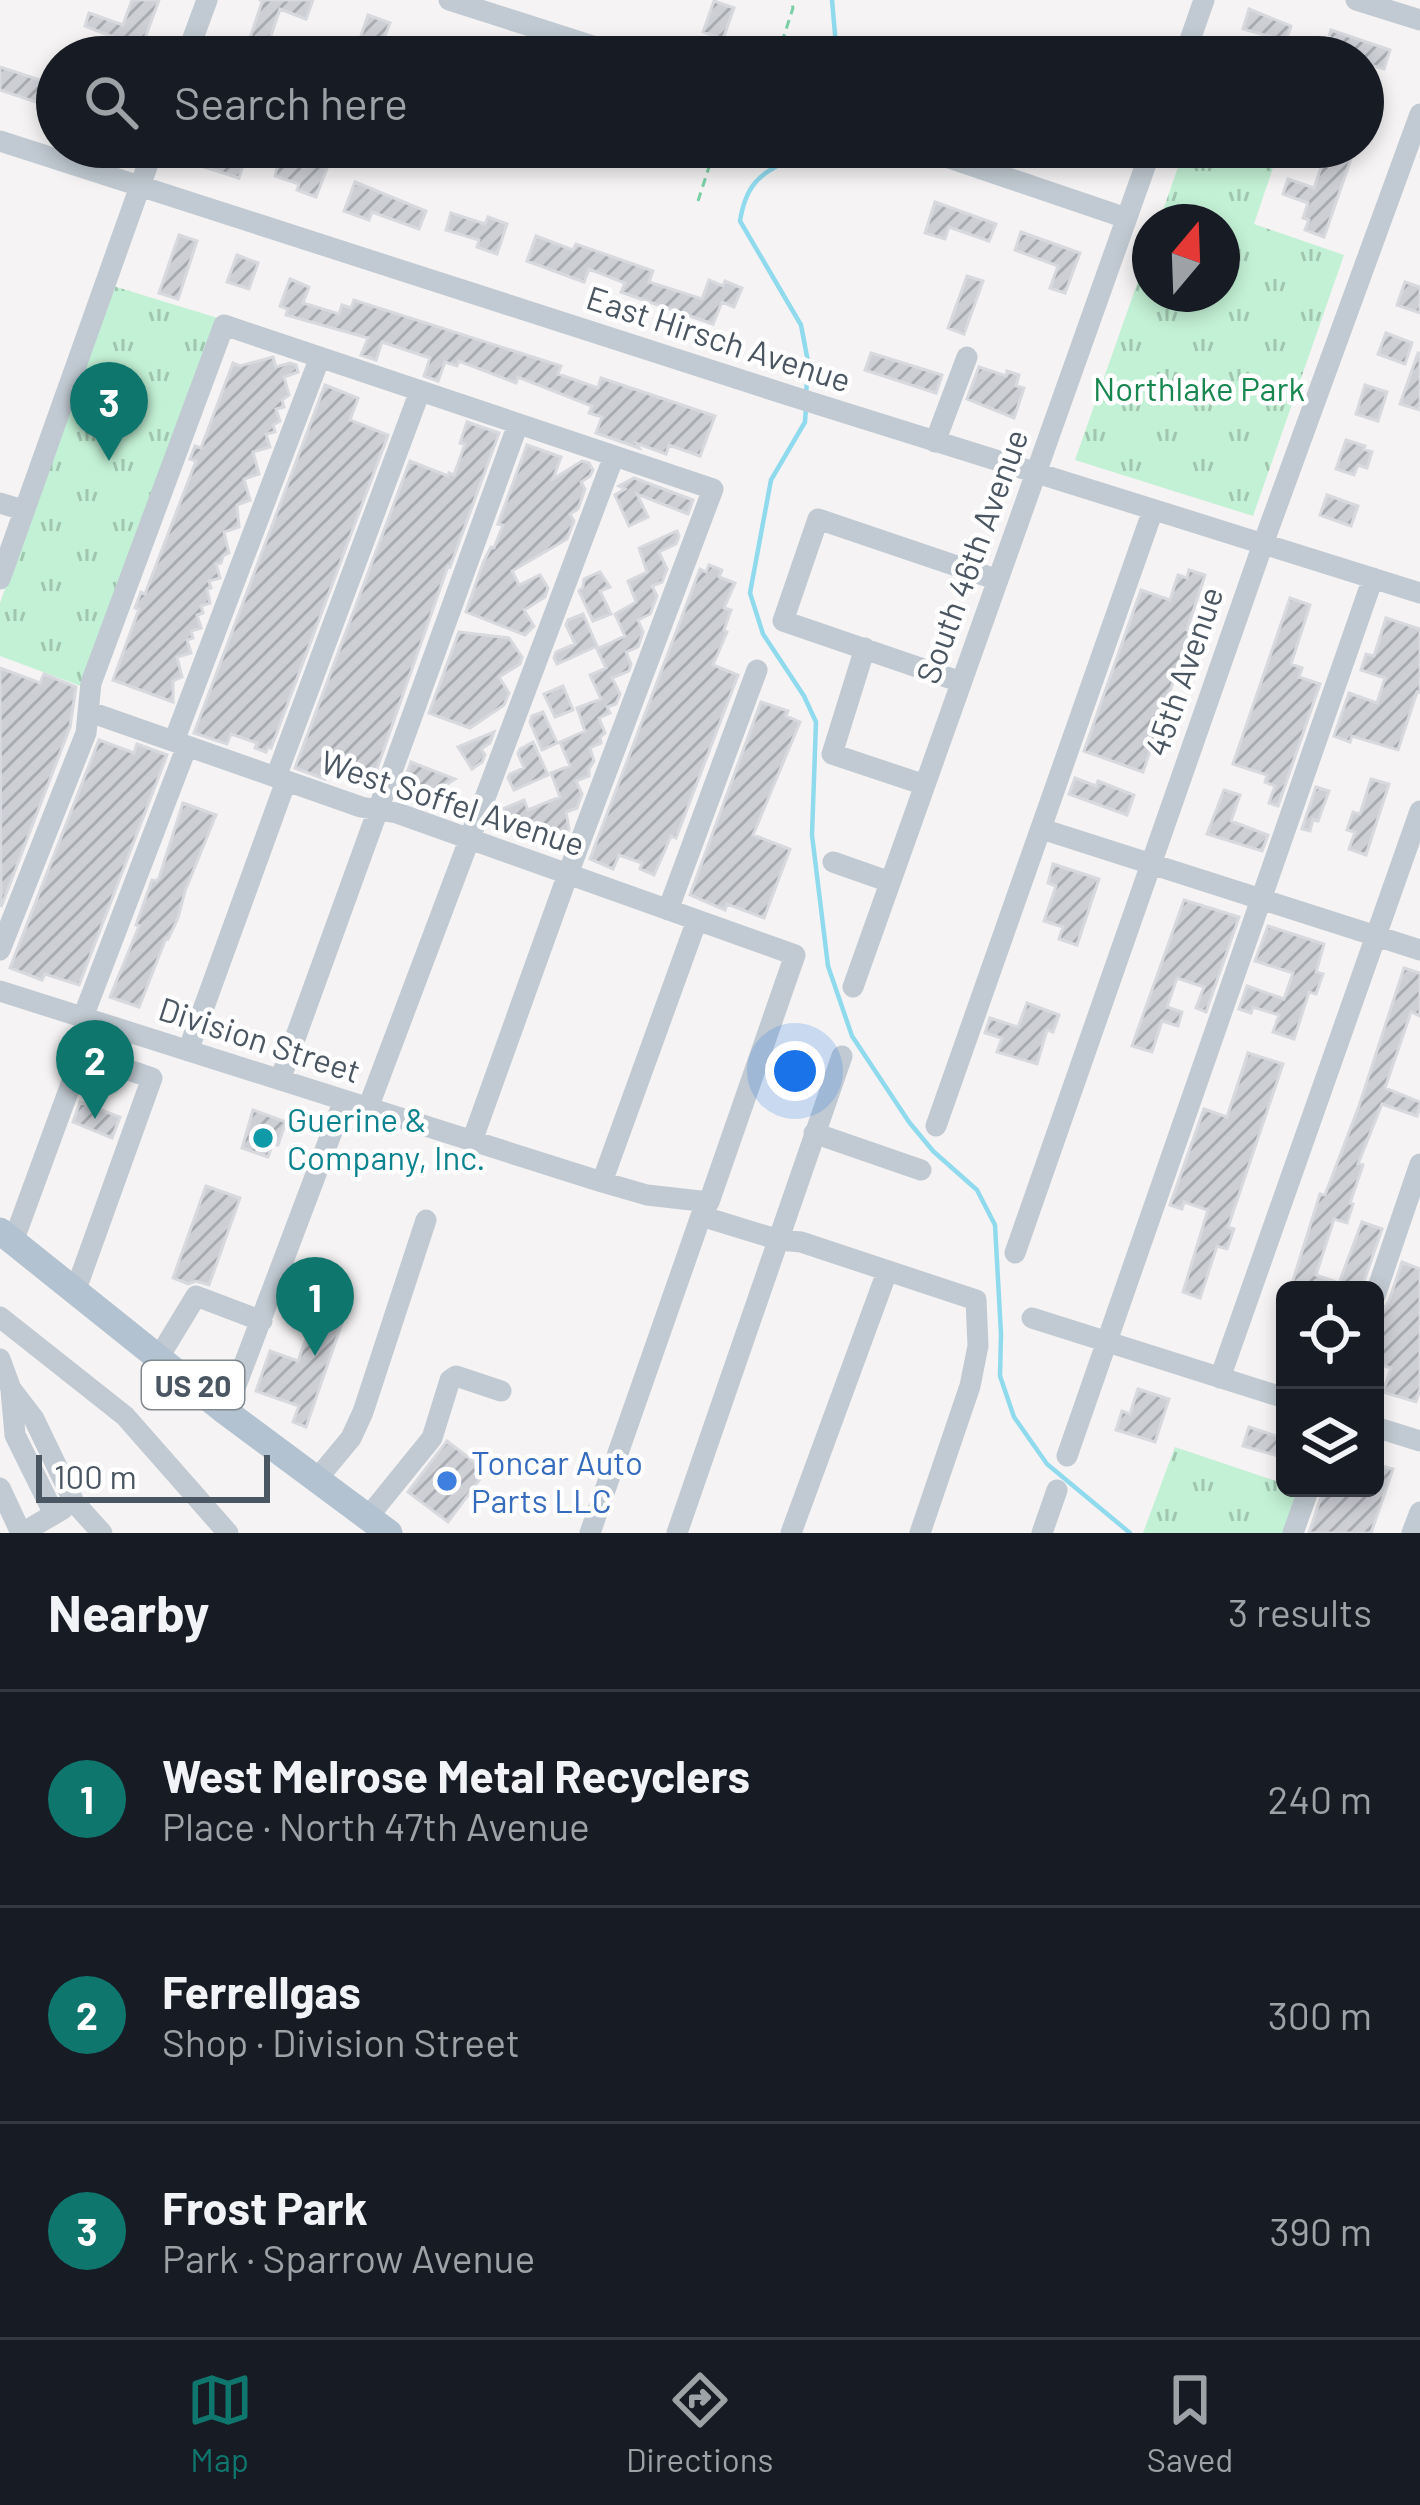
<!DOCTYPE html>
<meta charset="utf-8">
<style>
:root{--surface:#171b24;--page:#20242c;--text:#f1f3f6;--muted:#9ea1a6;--line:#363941;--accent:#0f766e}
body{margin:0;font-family:Barlow,sans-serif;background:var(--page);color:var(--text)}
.controls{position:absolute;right:36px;bottom:36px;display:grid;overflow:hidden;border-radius:18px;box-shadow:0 6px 18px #0003}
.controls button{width:108px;height:108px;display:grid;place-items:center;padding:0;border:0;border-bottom:3px solid var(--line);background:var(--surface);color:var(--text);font:60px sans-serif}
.compass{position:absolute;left:1132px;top:204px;width:108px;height:108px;border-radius:50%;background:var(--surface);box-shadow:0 6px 18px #0003;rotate:19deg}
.scale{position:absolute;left:36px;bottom:30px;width:234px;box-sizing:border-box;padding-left:12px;border:6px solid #4a5661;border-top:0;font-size:33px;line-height:42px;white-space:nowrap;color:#4a5661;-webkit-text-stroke:9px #fff;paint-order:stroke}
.you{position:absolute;left:795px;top:1071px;width:42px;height:42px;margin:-30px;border:9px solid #fff;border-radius:50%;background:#1a73e8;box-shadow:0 0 0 18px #1a73e833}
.badge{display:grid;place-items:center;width:78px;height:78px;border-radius:50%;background:var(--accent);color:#fff;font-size:39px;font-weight:700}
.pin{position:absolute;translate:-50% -99px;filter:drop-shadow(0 3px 6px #0008)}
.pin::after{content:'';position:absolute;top:63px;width:42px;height:36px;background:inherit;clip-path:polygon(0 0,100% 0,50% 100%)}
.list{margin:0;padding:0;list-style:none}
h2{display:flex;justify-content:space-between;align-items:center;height:156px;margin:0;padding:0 48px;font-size:51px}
h2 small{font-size:39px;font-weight:400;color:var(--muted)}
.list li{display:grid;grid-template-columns:78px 1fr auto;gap:36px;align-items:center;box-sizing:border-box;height:216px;padding:0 48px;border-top:3px solid var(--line)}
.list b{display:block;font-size:45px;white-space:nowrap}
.list p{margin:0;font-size:39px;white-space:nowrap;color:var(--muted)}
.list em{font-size:39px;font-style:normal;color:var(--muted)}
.icon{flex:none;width:66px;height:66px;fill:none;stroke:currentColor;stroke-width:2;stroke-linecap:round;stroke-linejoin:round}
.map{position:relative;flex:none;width:1420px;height:1533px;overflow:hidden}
.search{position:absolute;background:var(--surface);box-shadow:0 6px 18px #0003;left:36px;right:36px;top:36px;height:132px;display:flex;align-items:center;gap:30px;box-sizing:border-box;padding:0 42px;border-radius:66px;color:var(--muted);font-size:45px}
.sheet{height:804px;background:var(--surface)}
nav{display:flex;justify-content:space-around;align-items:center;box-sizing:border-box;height:168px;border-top:3px solid var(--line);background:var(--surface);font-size:33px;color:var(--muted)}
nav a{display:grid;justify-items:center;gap:6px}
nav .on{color:var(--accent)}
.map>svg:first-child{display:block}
.park{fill:url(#park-tufts)}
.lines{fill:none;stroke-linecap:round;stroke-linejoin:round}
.stream{stroke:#90daee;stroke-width:4.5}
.building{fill:url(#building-hatch);stroke:#d7d9de;stroke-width:3}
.path{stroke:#7ad0a6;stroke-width:3;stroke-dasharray:9 6;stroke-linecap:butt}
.minor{stroke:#c1cad2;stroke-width:21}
.major{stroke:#b3c2d1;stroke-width:27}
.culture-dot{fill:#0f9aa8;stroke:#fff;stroke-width:4.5}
.shop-dot{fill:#3f7fe0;stroke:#fff;stroke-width:4.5}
.labels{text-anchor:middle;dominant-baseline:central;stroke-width:9;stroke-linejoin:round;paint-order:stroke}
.shield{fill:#fff;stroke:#808990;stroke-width:3}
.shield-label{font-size:30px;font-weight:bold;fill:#4a5661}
.street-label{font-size:33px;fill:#4a5661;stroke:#fff}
.park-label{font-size:33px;fill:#17864f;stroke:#fff}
.culture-label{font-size:33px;fill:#0d838f;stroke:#fff;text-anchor:start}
.shop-label{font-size:33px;fill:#366cbe;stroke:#fff;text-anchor:start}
</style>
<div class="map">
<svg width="1420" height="1533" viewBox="0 0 1420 1533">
<defs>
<pattern id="park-tufts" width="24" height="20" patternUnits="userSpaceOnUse" patternTransform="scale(3)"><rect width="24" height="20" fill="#c3f1d5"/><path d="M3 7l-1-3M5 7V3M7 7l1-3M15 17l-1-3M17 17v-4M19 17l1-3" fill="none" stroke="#a0c6b0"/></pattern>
<pattern id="building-hatch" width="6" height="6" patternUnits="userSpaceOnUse" patternTransform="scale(3)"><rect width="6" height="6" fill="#cdcfd5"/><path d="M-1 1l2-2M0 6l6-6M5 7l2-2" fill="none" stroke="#a8abb0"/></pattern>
</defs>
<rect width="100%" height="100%" fill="#f5f3f3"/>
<path class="park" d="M1185,147H1280L1254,224L1344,255L1253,516L1075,460L1150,247V294H1222V222H1159Z
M110,285L221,319L86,688L0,656V603Z
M1175,1447L1285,1484V1488H1299L1283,1533H1143Z"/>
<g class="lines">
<path class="stream" d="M832,0L837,57
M806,396L808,362L801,325L740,221C748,171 771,173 808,147
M806,407L805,422L771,480L750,593L763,634L804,696L816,722L812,835L828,966L852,1036L909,1122L933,1151L977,1190L995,1225L1001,1334L1000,1376L1014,1417L1047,1464L1130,1533"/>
</g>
<path class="building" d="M132,0H159L138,57H119L124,41L85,26L89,13L123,25Z
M260,0H313L306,19L280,9L266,50L248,44L262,2Z
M714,1L734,8L723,39L703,32Z
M1249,9L1291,26L1286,41L1243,29Z
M368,15L390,23L380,49L359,42Z
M1331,30L1390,50L1384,69L1363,63V57H1346L1325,50Z
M0,67L49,83L42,104L0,90Z
M211,147H249L239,178L204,167Z
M1328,147L1354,150L1324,237L1305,230L1309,220L1303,218L1308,203L1283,194L1288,179L1314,188Z
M279,160L305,168L308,160L327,168L316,197L297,190L299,184L275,176Z
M355,182L426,211L419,229L372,212L369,220L344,211Z
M935,202L996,224L989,241L949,227L945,239L925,233Z
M451,213L485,224L488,217L507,224L497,254L477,247L479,240L446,230Z
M1021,232L1080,253L1065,293L1050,288L1058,266L1015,250Z
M179,235L197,241L178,299L159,293Z
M536,236L573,250L576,244L653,271L649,282L702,299L709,280L723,286L725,281L742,288L734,307L722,302L713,324L621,292L625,283L589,269L584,282L527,261Z
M237,255L258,263L249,289L227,282Z
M967,276L983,281L964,334L948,328Z
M290,279L309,287L303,303L339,314L342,305L351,308L354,300L561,366L558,374L598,388L601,378L715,416L700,456L669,445L666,454L636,443L639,448L596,433L602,417L589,413L592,406L518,377L516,383L459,361L457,366L445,362L438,381L424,376L430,358L382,342L376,360L361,355L368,338L286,315L288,309L280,306Z
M1405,282L1420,287V313L1397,305Z
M1386,333L1412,343L1405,364L1378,354Z
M871,353L942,375L936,393L865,370Z
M1418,353H1420V410L1400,404Z
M273,357L276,367L290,363L296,365L298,372L284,377L289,395L282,400L284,407L276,409L280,421L273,425L275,432L266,434L270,447L253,452L259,474L244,479L250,500L237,505L239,527L224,532L229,553L223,556L221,563L216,564L220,578L209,581L211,588L207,589L210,603L201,606L203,613L197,615L201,628L191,631L193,638L187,640L191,653L177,657L182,677L173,681V702L113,680L139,609L135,608L141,592L145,594L196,461L190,459L195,446L201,448L233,363L240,366Z
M979,367L1006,376L1007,371L1019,375L1016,386L1024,388L1014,418L967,399Z
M325,385L358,398L350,420L388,435L271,748L268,747L266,752L255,748L257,743L231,734L227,744L194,733Z
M1365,385L1387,392L1378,421L1356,414Z
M467,422L499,433L450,567L448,566L373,780L330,765L325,779L295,768L410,461L448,476L449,473L454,475L465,444L460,443Z
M1346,440L1365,446L1364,449L1372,452L1367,468L1358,465L1354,475L1336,469Z
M527,445L561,457L553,479L582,461L589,463L593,470L590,476L581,482L585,489L578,509L570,514L574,521L567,539L512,571L519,585L540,575L548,588L545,597L524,610L534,626L525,635L466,612L483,563L491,547L494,548L503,525L498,524Z
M634,478L693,500L688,514L637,494L648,517L629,526L615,495L625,489L619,486Z
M1327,495L1358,506L1351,526L1320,515Z
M677,531L679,536L676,544L659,552L667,569L662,582L652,586L657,596L650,614L638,620L643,632L638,647L626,652L631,664L629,671L612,678L620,694L616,704L607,707L610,713L599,718L605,733L600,737L601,743L590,748L594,761L589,769V776L576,781L582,794L577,808L566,812L569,829L565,839L554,844L552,838L534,845L524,823L499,833L493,820L496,812L524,800L528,810L560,797L551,773L570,766L560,742L585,731L577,708L601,699L590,675L606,668L597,649L625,636L615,614L636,602L628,581L647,572L639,548Z
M709,565L722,570L719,577L735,583L724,608L731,610L724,630L727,632L713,665L738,675L676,838L671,836L654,875L640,869L642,863L619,855L613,869L590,859L700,569L706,572Z
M1189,570L1205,575L1187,630L1190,631L1143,772L1084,751L1141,590L1170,600L1178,575L1187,578Z
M600,572L610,587L600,591L611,614L593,621L579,591L583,587L584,579Z
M1290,598L1310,605L1291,664L1302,668L1299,677L1320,684L1278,806L1269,803L1275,786L1265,782L1267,775L1233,764Z
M583,614L597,646L557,664L554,658L556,652L575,644L566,625L568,620Z
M1386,618L1420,629V693L1417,692L1398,750L1352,736L1350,742L1334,736L1349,693L1377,703L1385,678L1361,670L1366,654L1374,656Z
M459,632L509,638L522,657L520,664L499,677L509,693L504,705L470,728L429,713Z
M0,668L40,683L44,674L76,687L70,727L1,907Z
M563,686L573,710L555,717L544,694Z
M761,702L788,711L786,716L800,722L753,835L790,849L764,918L727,904L725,910L690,895Z
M543,712L557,743L542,750L530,722L532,716Z
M494,732L490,743L481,749L485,755L482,762L472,769L458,747Z
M99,740L134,753L137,744L167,755L79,985L45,974L42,980L10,968Z
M533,742L548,775L514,790L508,778L510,774L524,768L518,754L520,749Z
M411,762L455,779L417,804L398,798Z
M1075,778L1096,786L1098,781L1134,795L1127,815L1069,794Z
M1371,779L1389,784L1366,855L1349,849L1355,832L1347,830L1353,812L1360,814Z
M1316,787L1329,791L1318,821L1313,819L1310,831L1302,829Z
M1224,790L1240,795L1231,821L1268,835L1262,851L1207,834Z
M183,803L216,815L185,891L178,918L168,939L166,938L139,1007L110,997L139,926L136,925L152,880L156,881L159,878Z
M1053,864L1099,879L1077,945L1059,939L1063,927L1044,921L1056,886L1048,883Z
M1184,900L1239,917L1206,1012L1196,1008L1204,987L1177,978L1167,1007L1182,1012L1178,1026L1162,1021L1152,1052L1132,1046Z
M1268,926L1324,944L1316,972L1323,974L1316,994L1309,992L1294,1039L1273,1032L1279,1015L1253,1007L1251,1013L1239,1009L1247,986L1284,999L1293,973L1255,961Z
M1404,968L1420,973V1016L1411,1012L1385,1088L1420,1102V1107L1417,1116L1382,1104L1358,1164L1363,1165L1350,1203L1353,1204L1347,1223L1334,1219L1316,1275L1339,1283L1362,1222L1382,1229L1361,1290H1290L1320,1194L1325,1195L1359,1106Z
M1027,1003L1059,1015L1053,1032L1047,1030L1037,1064L997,1052L1002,1038L985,1033L990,1018L1018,1027Z
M1248,1053L1283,1064L1228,1227L1234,1229L1227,1249L1217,1246L1200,1298L1183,1292L1208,1210L1184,1202L1182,1209L1170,1205L1204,1109L1227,1117Z
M80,1102L120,1117L112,1138L73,1122Z
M253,1110L286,1122L278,1145L273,1143L268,1157L242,1148Z
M206,1186L240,1198L209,1285L196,1281L188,1284L173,1278Z
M1402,1262L1420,1269V1389L1416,1402L1383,1392L1391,1368L1375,1363V1316L1377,1311L1384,1308L1389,1301Z
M298,1275L352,1294L306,1427L293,1422L299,1406L256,1391L270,1351L298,1361L311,1325L284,1316Z
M1138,1389L1169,1399L1155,1442L1116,1430L1122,1411L1130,1414Z
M1249,1427L1285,1439V1458L1243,1446Z
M447,1441L486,1471L448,1522L408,1492Z
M1375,1464L1393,1469L1371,1533H1309L1324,1488H1375Z"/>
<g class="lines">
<path class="path" d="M777,57L793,8L791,0
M698,201L709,167L734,147"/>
<path class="minor" d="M449,0L627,57
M1356,0L1420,20
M186,57L207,0
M1184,57L1204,0
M0,141L788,395L1420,593
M917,147L1126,218
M935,442L967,357
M0,503L23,510
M0,579L154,147
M865,648L832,754L925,785
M961,682L783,621L818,519L998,580
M174,741L320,357
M276,777L420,391
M1042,829L1420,950
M833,862L890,882
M668,910L757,670
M0,950L86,733L91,683L224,325L713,489L568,874L472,1141
M853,987L1152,147
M0,991L602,1182L647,1195L709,1202L795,955L397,813L361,807L90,712
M83,1017L187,746
M188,1051L286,781
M280,1080L518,424
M368,1108L614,456
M936,1126L1153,510
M814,1133L921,1170
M602,1182L697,920
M13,1242L82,1054L152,1078L75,1292
M1015,1253L1263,544L1420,114
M1375,1296L1420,1164
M0,1317L125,1416L228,1533
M1032,1318L1285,1398
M159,1357L196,1296L262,1321
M0,1359L11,1389L34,1419L74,1502L102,1533
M1220,1378L1420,811
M11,1390L15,1435L54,1514
M226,1412L344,1100
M1375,1427L1420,1441
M1067,1456L1373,578
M317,1479L351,1438L363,1412L426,1220
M0,1488L21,1533
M368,1517L432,1438L450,1380L456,1376L501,1391
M22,1533L63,1509
M590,1533L701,1216L779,1240L801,1242L976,1300L978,1346L970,1386L920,1533
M677,1533L842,1056
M791,1533L887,1272
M1042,1533L1057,1490
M1293,1533L1309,1488
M1412,1533L1420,1512"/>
<path class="major" d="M0,1231L226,1412L389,1533"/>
</g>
<circle class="culture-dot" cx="263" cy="1138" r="12"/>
<circle class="shop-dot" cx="447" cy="1481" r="12"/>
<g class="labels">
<rect class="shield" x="142" y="1361" width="102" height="48" rx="9"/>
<g class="shield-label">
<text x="193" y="1385">US 20</text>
</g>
<g class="street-label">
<text transform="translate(719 338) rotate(18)">East Hirsch Avenue</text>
<text transform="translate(971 556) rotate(-70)">South 46th Avenue</text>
<text transform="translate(1183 671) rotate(-71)">45th Avenue</text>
<text transform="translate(453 802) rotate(18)">West Soffel Avenue</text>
<text transform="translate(260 1039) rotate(18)">Division Street</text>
</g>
<g class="park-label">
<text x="1199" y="388">Northlake Park</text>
</g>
<g class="culture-label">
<text x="287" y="1119">Guerine &amp;<tspan x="287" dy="38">Company, Inc.</tspan></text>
</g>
<g class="shop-label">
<text x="471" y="1462">Toncar Auto<tspan x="471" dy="38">Parts LLC</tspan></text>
</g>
</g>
</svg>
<div class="controls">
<button><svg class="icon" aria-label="locate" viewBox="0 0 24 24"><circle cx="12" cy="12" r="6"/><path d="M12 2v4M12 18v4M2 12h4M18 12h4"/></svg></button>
<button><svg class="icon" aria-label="layers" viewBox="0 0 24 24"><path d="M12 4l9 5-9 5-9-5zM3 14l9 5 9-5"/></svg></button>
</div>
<svg class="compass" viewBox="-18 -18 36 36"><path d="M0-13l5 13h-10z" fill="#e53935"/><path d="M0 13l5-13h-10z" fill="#9ea1a6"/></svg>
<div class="scale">100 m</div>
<div class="you"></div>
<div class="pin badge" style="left:315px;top:1356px">1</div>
<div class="pin badge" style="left:95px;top:1119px">2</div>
<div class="pin badge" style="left:109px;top:461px">3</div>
<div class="search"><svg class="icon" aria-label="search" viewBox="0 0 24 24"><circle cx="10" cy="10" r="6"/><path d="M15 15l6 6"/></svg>Search here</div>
</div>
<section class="sheet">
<h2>Nearby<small>3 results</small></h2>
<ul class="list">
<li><span class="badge">1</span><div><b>West Melrose Metal Recyclers</b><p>Place · North 47th Avenue</p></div><em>240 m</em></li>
<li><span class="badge">2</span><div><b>Ferrellgas</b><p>Shop · Division Street</p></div><em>300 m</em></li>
<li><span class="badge">3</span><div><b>Frost Park</b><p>Park · Sparrow Avenue</p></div><em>390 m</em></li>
</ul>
</section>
<nav>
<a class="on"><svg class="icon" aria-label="map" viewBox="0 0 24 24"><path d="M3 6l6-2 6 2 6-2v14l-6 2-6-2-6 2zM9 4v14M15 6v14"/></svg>Map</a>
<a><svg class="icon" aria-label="directions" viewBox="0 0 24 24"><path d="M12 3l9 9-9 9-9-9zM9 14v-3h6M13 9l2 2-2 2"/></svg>Directions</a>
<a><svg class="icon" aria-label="saved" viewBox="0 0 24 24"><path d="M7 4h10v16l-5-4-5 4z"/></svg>Saved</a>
</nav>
